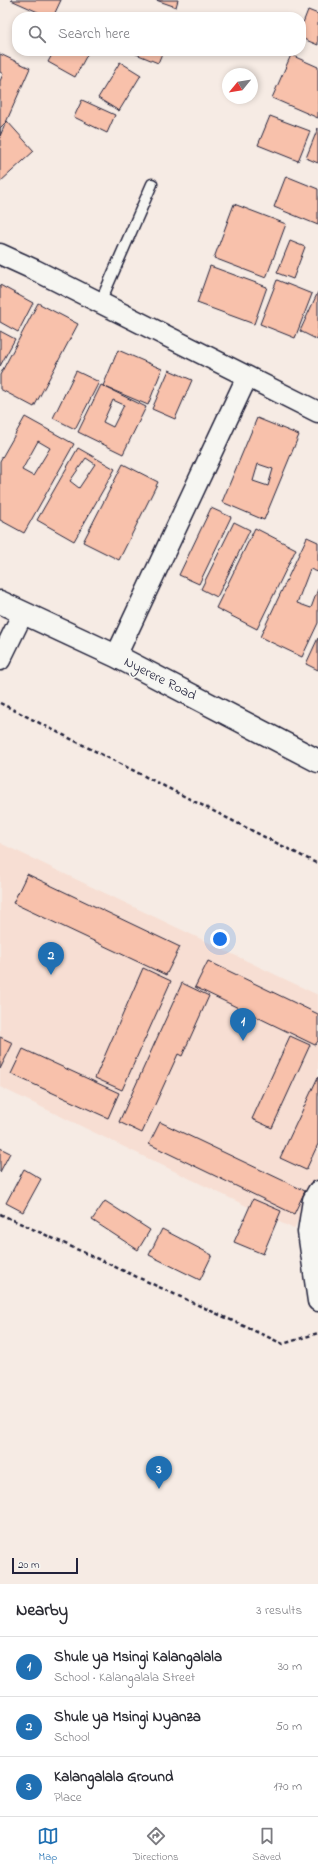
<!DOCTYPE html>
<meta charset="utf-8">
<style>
:root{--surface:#fff;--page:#f2f2f3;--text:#2b2b33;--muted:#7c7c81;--line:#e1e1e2;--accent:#1f6fb2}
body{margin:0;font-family:"Indie Flower",sans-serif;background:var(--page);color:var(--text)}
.compass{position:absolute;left:222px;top:68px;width:36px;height:36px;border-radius:50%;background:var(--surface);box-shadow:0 2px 6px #0003;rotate:240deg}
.scale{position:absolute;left:12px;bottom:10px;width:66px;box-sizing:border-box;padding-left:4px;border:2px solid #22223b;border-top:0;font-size:11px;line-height:14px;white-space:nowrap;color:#22223b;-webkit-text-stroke:3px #f6f6f2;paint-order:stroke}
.you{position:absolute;left:220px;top:939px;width:14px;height:14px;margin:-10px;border:3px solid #fff;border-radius:50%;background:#1a73e8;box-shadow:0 0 0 6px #1a73e833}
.badge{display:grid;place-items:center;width:26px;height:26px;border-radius:50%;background:var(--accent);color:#fff;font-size:13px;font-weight:700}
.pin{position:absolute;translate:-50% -33px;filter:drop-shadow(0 1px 2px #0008)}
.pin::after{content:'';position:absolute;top:21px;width:14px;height:12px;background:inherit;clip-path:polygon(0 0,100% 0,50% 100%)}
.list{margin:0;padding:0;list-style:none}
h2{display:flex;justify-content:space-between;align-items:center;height:52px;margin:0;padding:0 16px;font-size:17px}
h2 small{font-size:13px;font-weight:400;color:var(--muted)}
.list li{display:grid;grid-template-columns:26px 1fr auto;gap:12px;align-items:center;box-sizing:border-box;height:60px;padding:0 16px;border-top:1px solid var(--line)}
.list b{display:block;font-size:15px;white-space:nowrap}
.list p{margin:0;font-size:13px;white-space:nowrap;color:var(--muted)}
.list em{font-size:13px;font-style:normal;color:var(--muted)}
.icon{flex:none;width:22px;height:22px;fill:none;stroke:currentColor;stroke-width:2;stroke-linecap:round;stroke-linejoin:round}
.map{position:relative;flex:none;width:318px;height:1584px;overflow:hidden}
.search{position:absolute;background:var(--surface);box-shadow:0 2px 6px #0003;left:12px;right:12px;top:12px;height:44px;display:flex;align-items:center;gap:10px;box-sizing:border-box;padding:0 14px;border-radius:16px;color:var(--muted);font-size:15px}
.sheet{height:232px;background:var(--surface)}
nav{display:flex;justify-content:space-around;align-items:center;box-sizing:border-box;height:56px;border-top:1px solid var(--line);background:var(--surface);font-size:11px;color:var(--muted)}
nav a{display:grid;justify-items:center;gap:2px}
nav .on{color:var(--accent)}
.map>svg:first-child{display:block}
.built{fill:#f7ded3}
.building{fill:#f8c1ab;stroke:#22223b;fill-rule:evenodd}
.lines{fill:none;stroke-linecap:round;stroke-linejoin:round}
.service-casing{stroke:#22223b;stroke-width:13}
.minor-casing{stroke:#22223b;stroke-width:23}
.trunk-casing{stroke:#22223b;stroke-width:25}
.path{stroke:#22223b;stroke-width:2.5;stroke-dasharray:4 3;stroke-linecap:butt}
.service{stroke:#f6f6f2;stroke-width:10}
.minor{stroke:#f6f6f2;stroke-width:20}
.trunk{stroke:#f6f6f2;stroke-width:22}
.labels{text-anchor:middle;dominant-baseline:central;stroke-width:3.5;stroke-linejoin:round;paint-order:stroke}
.street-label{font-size:14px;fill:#22223b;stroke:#f6f6f2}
</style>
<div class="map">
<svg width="318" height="1584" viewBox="0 0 318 1584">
<rect width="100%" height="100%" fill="#f6ebe4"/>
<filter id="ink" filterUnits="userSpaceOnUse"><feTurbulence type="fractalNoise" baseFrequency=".025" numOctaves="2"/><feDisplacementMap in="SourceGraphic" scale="8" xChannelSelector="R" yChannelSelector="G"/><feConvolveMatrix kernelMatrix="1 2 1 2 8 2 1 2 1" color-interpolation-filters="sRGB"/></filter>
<g filter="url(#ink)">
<path class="built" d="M0,843L318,995V1176L294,1229L0,1087Z"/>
<path class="building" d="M11,0H61L53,17H49Z
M156,0H178L176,7Z
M308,10L318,14V45L301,38V28Z
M54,51H89L75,77L48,62Z
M129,51H163L158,63Z
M0,54L30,68L0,136V81L3,74L0,72Z
M291,55L318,67V118L272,98Z
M120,62L141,75L119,111L98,98Z
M82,100L115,115L107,133L74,117Z
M270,116L310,131L298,161L258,145Z
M7,121L34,151L0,182V128Z
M318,128V163L306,158Z
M286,176L318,189V225L274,207Z
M234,204L286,224L266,278L214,258Z
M290,241L305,247L293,279L277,273Z
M210,266L267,287L254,324L197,303Z
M277,280L312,294L295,338L260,324Z
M0,285L33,303L18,332L0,322Z
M318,292V340L300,331Z
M38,303L78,324L34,407L0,389V375Z
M0,331L15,339L0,366Z
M118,350L162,369L148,405L103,386Z
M169,370L192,380L175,419L152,409Z
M76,371L99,382L75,429L53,418Z
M101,385L146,407L123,454L78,432ZM113,400L124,405L113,427L103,422Z
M25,417L74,444L24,533L0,520V461ZM38,441L50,448L33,476L22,470Z
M257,418L299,435L264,520L222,502ZM258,464L273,469L268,486L253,481Z
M78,448L115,469L74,541L37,520ZM86,458L95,464L79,488L70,481Z
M123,464L158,482L119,560L83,542Z
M211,508L231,517L199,584L179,575Z
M234,522L250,530L217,597L201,589Z
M255,528L296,549L257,629L216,608Z
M307,537L318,542V572L310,569L297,603L311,608L318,589V623L302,657L260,637Z
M318,638V670L306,664Z
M27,874L180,947L166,975L13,903Z
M208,961L318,1014V1041L315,1045L195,987Z
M143,968L171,981L122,1090L95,1078Z
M182,983L209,996L182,1056L178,1054L142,1133L119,1122Z
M290,1036L310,1045L272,1128L252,1119Z
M0,1037L13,1043L0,1069Z
M23,1049L119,1093L108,1118L11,1074Z
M318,1077V1144L306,1170L280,1158Z
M160,1122L305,1191L294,1214L149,1144Z
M0,1148L10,1153L0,1172Z
M24,1169L41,1179L23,1212L6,1203Z
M253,1199L281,1211L263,1254L234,1242Z
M105,1201L150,1230L138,1250L92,1220Z
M162,1229L212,1255L200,1280L149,1255Z"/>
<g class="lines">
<defs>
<path id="service" d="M100,303L152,184"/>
<path id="minor" d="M0,254L35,270L318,412
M116,656L247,377
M0,660L23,613
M318,1191L313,1200L308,1232L318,1240
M308,1232L318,1301"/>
<path id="trunk" d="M0,602L116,656L318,761"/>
</defs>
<use href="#service" class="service-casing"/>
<use href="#minor" class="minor-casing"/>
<use href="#trunk" class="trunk-casing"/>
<path class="path" d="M0,703L318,864
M0,1214L283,1344L318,1333"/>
<use href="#service" class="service"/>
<use href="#minor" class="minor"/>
<use href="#trunk" class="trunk"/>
</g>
</g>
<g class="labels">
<g class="street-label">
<text transform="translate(160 679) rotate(27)">Nyerere Road</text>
</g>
</g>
</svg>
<svg class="compass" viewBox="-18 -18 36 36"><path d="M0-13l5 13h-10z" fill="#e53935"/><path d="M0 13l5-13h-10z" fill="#7c7c81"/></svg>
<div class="scale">20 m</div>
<div class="you"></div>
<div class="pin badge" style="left:243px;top:1041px">1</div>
<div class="pin badge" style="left:51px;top:975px">2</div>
<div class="pin badge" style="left:159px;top:1489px">3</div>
<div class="search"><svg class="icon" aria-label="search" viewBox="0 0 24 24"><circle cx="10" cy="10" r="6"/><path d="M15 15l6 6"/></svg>Search here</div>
</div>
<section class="sheet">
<h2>Nearby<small>3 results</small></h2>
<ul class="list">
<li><span class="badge">1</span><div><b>Shule ya Msingi Kalangalala</b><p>School · Kalangalala Street</p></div><em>30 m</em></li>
<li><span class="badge">2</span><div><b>Shule ya Msingi Nyanza</b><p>School</p></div><em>50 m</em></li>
<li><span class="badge">3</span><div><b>Kalangalala Ground</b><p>Place</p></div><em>170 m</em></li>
</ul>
</section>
<nav>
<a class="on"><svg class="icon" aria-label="map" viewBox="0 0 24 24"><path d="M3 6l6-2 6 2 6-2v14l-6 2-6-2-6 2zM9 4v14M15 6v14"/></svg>Map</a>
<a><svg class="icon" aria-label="directions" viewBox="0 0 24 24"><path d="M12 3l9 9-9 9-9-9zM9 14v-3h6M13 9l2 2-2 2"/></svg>Directions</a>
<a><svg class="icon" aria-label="saved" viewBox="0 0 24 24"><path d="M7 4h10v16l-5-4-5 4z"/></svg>Saved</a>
</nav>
